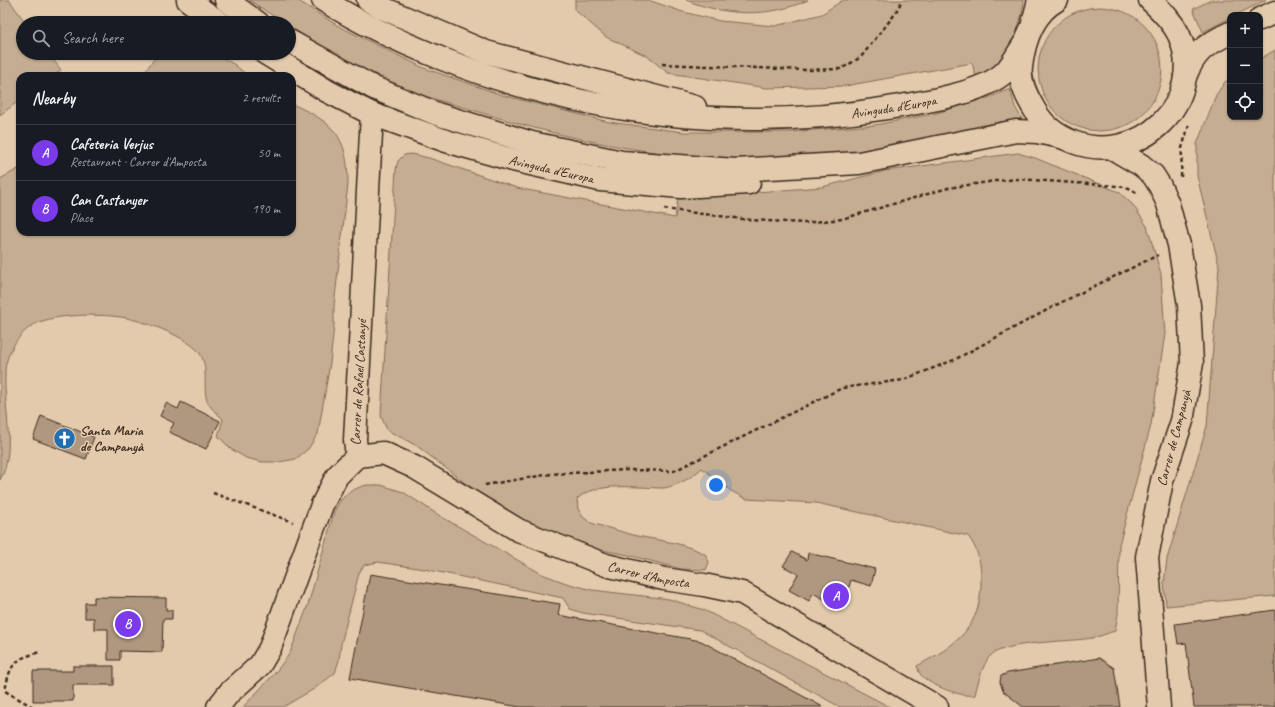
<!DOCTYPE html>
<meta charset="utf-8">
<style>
:root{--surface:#171b24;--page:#20242c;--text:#f1f3f6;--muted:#9ea1a6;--line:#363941;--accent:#7c3aed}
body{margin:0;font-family:Caveat,sans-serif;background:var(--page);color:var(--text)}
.controls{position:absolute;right:12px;top:12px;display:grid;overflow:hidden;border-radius:8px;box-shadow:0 1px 3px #0004}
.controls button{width:36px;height:36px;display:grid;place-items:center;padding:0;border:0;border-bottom:1px solid var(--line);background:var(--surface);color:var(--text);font:20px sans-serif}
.you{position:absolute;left:716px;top:485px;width:14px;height:14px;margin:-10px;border:3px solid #fff;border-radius:50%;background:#1a73e8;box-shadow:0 0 0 6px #1a73e833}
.badge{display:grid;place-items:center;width:26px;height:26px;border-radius:50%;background:var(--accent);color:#fff;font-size:13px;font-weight:700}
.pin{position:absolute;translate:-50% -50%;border:2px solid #fff;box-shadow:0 1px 4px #0006}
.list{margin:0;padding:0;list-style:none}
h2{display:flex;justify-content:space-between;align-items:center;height:52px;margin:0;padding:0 16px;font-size:17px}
h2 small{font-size:13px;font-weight:400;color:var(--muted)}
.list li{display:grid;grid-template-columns:26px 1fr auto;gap:12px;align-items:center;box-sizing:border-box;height:56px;padding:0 16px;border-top:1px solid var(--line)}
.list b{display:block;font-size:15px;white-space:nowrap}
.list p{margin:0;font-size:13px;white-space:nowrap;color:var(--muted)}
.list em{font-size:13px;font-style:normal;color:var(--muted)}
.icon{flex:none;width:22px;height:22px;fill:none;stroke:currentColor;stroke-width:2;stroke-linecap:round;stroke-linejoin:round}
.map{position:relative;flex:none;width:1275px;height:707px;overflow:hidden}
.search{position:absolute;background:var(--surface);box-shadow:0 1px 3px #0004;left:16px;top:16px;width:280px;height:44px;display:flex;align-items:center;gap:10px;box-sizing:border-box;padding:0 14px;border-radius:22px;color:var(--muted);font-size:15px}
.panel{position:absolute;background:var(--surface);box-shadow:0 1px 3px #0004;left:16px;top:72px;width:280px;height:164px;border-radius:12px}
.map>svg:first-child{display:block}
.green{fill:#c5ad92;stroke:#806c58}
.building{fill:#b09880;stroke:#3b2a1e}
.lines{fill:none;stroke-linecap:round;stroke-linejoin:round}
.minor-casing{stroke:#3b2a1e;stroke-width:25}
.highway-casing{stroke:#3b2a1e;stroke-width:25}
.path{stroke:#3b2a1e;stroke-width:2.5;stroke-dasharray:4 3;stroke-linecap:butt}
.minor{stroke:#e4caac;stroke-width:22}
.highway{stroke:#e4caac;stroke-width:22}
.labels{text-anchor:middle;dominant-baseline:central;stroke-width:3;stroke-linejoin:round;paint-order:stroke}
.street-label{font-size:14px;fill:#3b2a1e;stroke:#e4caac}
.poi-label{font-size:14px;font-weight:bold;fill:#3b2a1e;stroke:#e4caac;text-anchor:start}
</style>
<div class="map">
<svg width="1275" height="707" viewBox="0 0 1275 707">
<rect width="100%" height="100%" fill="#e4caac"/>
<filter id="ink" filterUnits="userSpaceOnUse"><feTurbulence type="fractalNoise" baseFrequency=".025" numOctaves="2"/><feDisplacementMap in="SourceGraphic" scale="8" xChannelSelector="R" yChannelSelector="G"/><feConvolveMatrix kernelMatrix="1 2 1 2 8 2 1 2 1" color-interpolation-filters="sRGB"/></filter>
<g filter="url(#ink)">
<path class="green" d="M0,0H9L26,23H23V53H48L61,70L53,76H20V100L0,115Z
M249,0H297L340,27L424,68L502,95L609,122L684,132H789L875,125L933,114L990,97L1010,89L1015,107L1022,119C983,123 947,137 910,144C885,149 859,152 834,155C713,169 588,147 473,110C452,104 430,99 411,90C369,73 327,51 289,26V23H284Z
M575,0H648L683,12L720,21L775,26L822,14L843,0H1024C1022,20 1012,54 995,67C989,71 982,74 976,77L972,63L845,86L767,88L668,73L647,56L606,37L575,10Z
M686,0H808C769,18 725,16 686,0Z
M1211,0H1266L1236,15H1230V18L1203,32L1193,9Z
M1038 69a62 62 0 1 1 124 0a62 62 0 1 1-124 0Z
M1275,50V596L1166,606L1164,583L1167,559L1207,426L1219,266L1197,176V144L1216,95L1225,82L1230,78V117H1260V59Z
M159,53H215L235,65L248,76H141Z
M292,104C335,123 348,137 348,184L334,306V326L330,363L318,434L308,449L296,459L279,462H262L246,458L231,449L218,436L223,419C218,414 209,407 207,401C202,385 210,365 198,351C184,335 141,320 121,317C98,314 61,314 39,322C24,328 12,344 7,360C5,365 5,372 5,378C4,407 16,454 0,480V179L20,168V232H292Z
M1018,153L1035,158L1119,192L1133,205L1147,226L1161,274L1165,334L1151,425L1119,545L1118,614L1115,631C1107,633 1100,637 1092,638C1070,642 1005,641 990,656C983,663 977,686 975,695C963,698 929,685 921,675C919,673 918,669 917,666C956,645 982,628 981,579C981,563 978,549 968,536L816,503L746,499L731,491L702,468C691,478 679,485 664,488C639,488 596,481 577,499L578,509L583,517L591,523L637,536L675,543L694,549L705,554L709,562L706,570L681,569L628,555L592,548L525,524L465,483L417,446L387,430L381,416L396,169L398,161L404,155L412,154L429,158L517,188L675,218L678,198L822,187L885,171Z
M367,485H381L403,492L440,516L542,574L566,583L592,590L669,599L704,610L890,707H840L700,630L583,613L570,609L563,598L424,569L378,562L364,565L359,573L341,644L339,660L335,673L314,689L283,707H243L275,673L290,653L308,605L334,512C341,496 351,489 367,485Z"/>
<path class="building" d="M181,402L220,421L206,449L169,432L174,423L160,416L166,403L178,409Z
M41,416L94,437L86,459L33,439Z
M792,552L807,560L808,553L875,569L871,586L851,580L846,598L828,593L826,600L813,593L809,601L789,590L798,574L783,566Z
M370,574L560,604L558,615L701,641L823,707H520L350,678Z
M94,597L166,598V610H172V619H163L162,652L120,651V660H108V629H94V618H85V603H94Z
M1275,610V707H1194L1186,643L1178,644L1175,624Z
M1099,658L1114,668L1120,707H1023L1003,691L1000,682L1001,676L1008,673Z
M73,666H114V685H73V701H33V671H73Z"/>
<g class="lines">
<defs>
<g id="minor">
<path d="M188,0L220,23"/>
<path d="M226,0L258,23"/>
<path id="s1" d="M323,0C360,23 400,42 440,58C583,115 736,133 888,108C919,103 982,94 1005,72C1012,65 1018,53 1024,44"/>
<path d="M368,0L380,7L486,52L695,107"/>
<path d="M1057,0C1032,14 1024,41 1021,67C1019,83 1028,99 1036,112C1044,126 1058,136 1073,142C1138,167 1208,102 1179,35C1172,21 1162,11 1150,0"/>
<path d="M1260,19L1275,12"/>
<path d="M289,41L374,88L437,114L532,143L622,162L736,170L859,163L1016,131L1037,132L1061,137"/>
<path id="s2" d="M265,53L327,91L372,114L446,141L513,160L600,180L681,187L749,183"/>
<path d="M1185,77C1195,51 1205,45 1230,33"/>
<path d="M1112,148L1141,165L1153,175L1160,186L1168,204L1179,245L1189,305L1192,363L1182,421L1162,481L1147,557L1159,707"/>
<path id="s3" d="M357,456L383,453L414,467L518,530L606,565L664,579L704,585L742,593L937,707"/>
<path id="s4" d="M218,707L229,693L260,665L270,648L322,505L337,476L357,456L355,440L372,114"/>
</g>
<path id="highway" d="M1033,23L1039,0"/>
</defs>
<use href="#minor" class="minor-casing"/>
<use href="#highway" class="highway-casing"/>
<path class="path" d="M237,53L243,57
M662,64L805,70L841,69L861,57L895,14L902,0
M1181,177L1182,148L1189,125
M664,209L751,220L804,223L842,219L948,188L995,181L1019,179L1117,186L1129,188L1137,193
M485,485L551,474L626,470L674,471L842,388L903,380L954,360L1062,302L1158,255
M213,493L293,522
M33,707L5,691C10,664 14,659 40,652"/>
<use href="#minor" class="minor"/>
<use href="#highway" class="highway"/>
</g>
</g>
<defs>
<symbol id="church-disc" viewBox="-11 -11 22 22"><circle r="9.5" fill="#1f6fb2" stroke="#e4caac"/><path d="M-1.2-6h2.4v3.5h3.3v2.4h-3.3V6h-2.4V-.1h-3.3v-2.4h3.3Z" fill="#fff"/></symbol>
</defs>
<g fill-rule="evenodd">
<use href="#church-disc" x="52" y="426" width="25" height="25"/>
</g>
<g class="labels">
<g class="street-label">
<text stroke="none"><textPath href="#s1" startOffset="593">Avinguda d'Europa</textPath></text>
<text stroke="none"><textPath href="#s2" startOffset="311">Avinguda d'Europa</textPath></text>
<text stroke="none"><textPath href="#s4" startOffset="366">Carrer de Rafael Castanyé</textPath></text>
<text transform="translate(1174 438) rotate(-75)">Carrer de Campanyà</text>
<text stroke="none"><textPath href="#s3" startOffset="320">Carrer d'Amposta</textPath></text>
</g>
<g class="poi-label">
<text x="80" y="430">Santa Maria<tspan x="80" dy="16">de Campanyà</tspan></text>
</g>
</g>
</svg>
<div class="controls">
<button>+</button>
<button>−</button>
<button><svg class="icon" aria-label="locate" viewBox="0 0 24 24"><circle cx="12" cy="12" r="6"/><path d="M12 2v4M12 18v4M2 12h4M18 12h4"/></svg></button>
</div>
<div class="you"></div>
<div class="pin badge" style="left:836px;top:596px">A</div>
<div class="pin badge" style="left:128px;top:624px">B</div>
<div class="search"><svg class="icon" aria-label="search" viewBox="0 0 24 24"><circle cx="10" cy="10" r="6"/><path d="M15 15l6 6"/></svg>Search here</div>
<section class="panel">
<h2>Nearby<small>2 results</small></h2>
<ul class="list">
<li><span class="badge">A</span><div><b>Cafeteria Verjus</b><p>Restaurant · Carrer d'Amposta</p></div><em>50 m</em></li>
<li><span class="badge">B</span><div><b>Can Castanyer</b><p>Place</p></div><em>190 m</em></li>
</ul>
</section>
</div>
